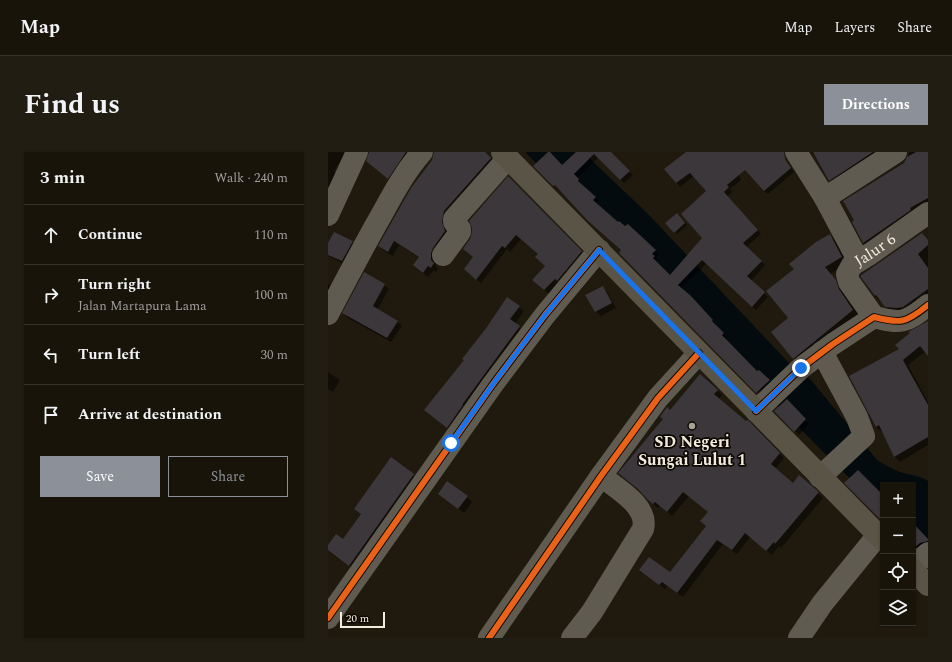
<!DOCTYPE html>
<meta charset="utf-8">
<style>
:root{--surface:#18140a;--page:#211d13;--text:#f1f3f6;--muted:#9f9e9c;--line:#36332b;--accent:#8c9099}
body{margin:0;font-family:Spectral,serif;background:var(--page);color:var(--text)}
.controls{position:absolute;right:12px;bottom:12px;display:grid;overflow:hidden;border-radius:0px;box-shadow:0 1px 3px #0004}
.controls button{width:36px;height:36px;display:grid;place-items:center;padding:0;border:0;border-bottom:1px solid var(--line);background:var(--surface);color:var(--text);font:20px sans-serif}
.scale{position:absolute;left:12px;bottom:10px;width:45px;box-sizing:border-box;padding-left:4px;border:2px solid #f2ebdc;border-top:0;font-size:11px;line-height:14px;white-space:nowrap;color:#f2ebdc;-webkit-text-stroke:3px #0d0902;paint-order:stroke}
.stop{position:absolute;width:12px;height:12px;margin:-9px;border:3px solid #1a73e8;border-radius:50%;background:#fff}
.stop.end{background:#1a73e8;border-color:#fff;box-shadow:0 1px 4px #0008}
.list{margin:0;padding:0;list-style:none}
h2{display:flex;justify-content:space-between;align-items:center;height:52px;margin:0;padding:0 16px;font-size:17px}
h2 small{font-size:13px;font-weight:400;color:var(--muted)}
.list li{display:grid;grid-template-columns:26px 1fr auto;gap:12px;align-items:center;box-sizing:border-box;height:60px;padding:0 16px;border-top:1px solid var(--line)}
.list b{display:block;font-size:15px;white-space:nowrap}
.list p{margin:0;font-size:13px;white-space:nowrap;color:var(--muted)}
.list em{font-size:13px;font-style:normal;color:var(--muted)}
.actions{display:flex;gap:8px;padding:12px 16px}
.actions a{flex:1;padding:9px 0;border:1px solid var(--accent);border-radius:0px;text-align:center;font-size:14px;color:var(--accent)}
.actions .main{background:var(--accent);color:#fff}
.icon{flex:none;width:22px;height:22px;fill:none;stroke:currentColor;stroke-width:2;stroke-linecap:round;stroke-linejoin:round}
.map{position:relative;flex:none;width:600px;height:486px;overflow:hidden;border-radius:0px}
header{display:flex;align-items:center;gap:24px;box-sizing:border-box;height:56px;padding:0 20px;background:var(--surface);border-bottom:1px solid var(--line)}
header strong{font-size:19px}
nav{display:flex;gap:22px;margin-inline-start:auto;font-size:14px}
.intro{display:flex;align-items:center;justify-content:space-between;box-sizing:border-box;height:96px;padding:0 24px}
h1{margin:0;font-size:28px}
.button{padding:10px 18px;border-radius:0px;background:var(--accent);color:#fff;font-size:14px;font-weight:700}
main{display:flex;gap:24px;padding:0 24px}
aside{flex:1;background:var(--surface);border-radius:0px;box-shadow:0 1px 3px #0004}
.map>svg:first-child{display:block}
.water{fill:#030b0f}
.shadow{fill:#0007}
.building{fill:#3b373b}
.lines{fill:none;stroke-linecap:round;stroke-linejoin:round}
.minor{stroke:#605b51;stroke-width:22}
.major{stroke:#595446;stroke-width:22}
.cycleway-casing{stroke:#0d0902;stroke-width:8}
.cycleway{stroke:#ea6118;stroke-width:6}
.route{stroke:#1a73e8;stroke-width:5}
.poi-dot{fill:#a8a294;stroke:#0d0902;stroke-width:1.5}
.labels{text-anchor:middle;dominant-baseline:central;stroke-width:3.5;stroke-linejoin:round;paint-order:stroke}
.street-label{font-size:16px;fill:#f2ebdc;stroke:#0d0902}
.poi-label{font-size:16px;font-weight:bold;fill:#f2ebdc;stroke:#0d0902}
</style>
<header>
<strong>Map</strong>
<nav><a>Map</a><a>Layers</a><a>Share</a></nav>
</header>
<div class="intro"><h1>Find us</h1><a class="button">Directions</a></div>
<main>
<aside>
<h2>3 min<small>Walk · 240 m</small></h2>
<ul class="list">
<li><svg class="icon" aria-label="ahead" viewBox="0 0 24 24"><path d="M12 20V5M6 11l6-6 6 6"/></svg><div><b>Continue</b></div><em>110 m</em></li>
<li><svg class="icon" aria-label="right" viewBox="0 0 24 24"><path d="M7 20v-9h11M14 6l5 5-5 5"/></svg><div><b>Turn right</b><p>Jalan Martapura Lama</p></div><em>100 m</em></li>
<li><svg class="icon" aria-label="left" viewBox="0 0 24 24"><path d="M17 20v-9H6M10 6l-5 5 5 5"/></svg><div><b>Turn left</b></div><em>30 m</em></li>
<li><svg class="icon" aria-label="arrive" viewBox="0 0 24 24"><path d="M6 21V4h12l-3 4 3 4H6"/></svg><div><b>Arrive at destination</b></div></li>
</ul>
<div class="actions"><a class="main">Save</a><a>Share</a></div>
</aside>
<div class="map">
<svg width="600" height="486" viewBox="0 0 600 486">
<rect width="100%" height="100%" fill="#201a0e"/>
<path class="water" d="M197,0H255L320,62L461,211L483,228L549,308C557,313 564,317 572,320C584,324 588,322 600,329V406L585,391V333H555V360Z"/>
<path class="shadow" d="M0,0H17L6,20L11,25L5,37L0,34Z
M42,0H87L65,31L45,14Z
M107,0H155L168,11L107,107L108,114L110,117L108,120L106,118L100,125L91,118L92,106L71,93L65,104L56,99L51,94L105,8Z
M249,0H282L305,23L296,31L271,5L249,26L254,32L253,33L271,49L268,52L290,71L297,76L300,73L331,102L327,106L330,109L328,110L342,124L375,86L380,39L366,24L352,35L338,17L359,0H405L402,6L413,28L402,37L404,40L399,45L433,82L418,95L437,113L423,129L440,145L428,158L379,111L353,137L388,172V173L399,185L397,188L429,221L431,219L445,233L433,244L292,101L294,99L207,14H234Z
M484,0H559L507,33L502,28L491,10Z
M581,0H600V54L541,96L536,91L525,70L577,12L580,6Z
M455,4L466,20L440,42L436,39Z
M180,26L257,104L221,142L210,132L218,114L211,102L193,87L182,100L179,97L153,131L141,122L146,106Z
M348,62L359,73L349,82L338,71Z
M502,83L508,89L520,111L502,122L514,136L517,144L531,164L472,212L466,206L462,166Z
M600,87V147L581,160H563L547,144L534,124Z
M24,90L29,94L19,113L0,104V94Z
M36,122L56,133L61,137L49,158L69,170L74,174L63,190L20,166L16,161Z
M0,132L6,137L0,149Z
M274,135L279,140L288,156L273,164L268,160L259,143Z
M191,155L196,159L187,172L196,180L124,280L97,258Z
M600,170V201L598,199L580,213L600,250V293L572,310L567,305L555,279L554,280L548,275L572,198Z
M0,220L12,228L5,240L0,237Z
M389,238L394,243L391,247L418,270L420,269L456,306L447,317L465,332L490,341L495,346L453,396L451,394L444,403L422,385L409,402L395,392L355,445L339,434L337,437L318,422H342L378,374L381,360L361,344L344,364L332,354L330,356L321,348L343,259Z
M459,248L481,272L471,283L447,259Z
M63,306L90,328L27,418L4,401L0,398V395L15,389L34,363L28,357Z
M111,342L139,345L144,350L136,361Z
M585,372L600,388V393L585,400Z"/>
<path class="building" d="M41,0H78L60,27L38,9Z
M106,0H157L163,6L116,59L114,70L117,79L105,96L103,101V108L106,111L103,116L100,114L95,121L85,113L91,105L66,89L60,100L50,94L83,36L104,8Z
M220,0H222L234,13L248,0H283L302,19L292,28L266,2L246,22L251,27L250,29L268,45L265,48L290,70L291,69L297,74L300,72L328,98L324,102L327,104L325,106L342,123L374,86L353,62L378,39L362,21L348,31L336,17L358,0H456L457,7L463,16L436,39L417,18L399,33L401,35L396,40L430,78L415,91L434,109L419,124L437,140L424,155L374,108L350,133L363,144L385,168L384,169L396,181L394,183L429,219L431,218L442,228L428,241L291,101L293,98L259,68L227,33L225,34L205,14Z
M485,0H545L501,29Z
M588,0H600V46L582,56L583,58L535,91L524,70L526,68L515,49L576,11L579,5Z
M180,24L254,99L229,129L227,127L216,138L204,128L217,114L207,105L210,102L188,83L177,96L174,94L148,128L136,117L145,105L135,97L142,87L144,80V76L141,69Z
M349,61L357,71L346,81L337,71Z
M6,80L25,89L14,109L0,103V91Z
M594,81L600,88V93L590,102L600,116V137L575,155L569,156L557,155L548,143L547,144L532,124Z
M502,82L514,105L497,115L508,128L511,137L525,158L465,207L443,180L460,166L438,139L466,117L461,112L488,90Z
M36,120L57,132L45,154L70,169L59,186L14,161Z
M275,134L284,151L267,160L257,143Z
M179,145L192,154L182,167L192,174L134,253H135L119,276L96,258L136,208L134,207L159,175Z
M600,169V204L592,194L575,208L600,253V285L566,305L551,273L548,275L521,224L571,197L567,193L582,181L580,180Z
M372,222L390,238L386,242L418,269L420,268L452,301L443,312L465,331L471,323L491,340L447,392L446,390L438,399L417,381L404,398L389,388L349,441L334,430L331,433L311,418L321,405L342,420L378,374L372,369L380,360L355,340L339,360L327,350L325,352L320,348L310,337L290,321L335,267L332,265L339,255L342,258Z
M459,247L478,267L466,280L446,259Z
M63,305L86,322L21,414L0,398V393L8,382L15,387L33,362L26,357Z
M530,318L555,343V370L516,331Z
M119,329L140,344L130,357L110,342Z
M585,371L600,387V389L592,391L585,397Z"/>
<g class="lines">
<g class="minor">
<path d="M468,0L497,46L530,108"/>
<path d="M497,46L568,0"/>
<path d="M0,63L29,0"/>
<path d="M115,103L132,80V77L126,70V67L180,6"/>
<path d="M0,162C18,128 35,95 54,62C66,40 78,18 94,0"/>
<path id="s1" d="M546,165L521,130L519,122L524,113L542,102L600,61"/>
<path d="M428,259L473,216L505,192L546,165C573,172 578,171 600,153"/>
<path d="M492,325L536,284L529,265L494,200"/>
<path d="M585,414L600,401"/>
<path d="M0,466L165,232L217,163L271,98"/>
<path d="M161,486L273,324L330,246L371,201"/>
<path d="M244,486L264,460L315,377C321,354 289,337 273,324"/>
<path d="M471,486L494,452L550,383"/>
</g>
<path class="major" d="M174,0L555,388
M585,418L600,433"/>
<defs>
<path id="cycleway" d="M428,259L473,216L505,192L546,165C573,172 578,171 600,153
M0,466L165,232L217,163L271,98
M161,486L273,324L330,246L371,201"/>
</defs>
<use href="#cycleway" class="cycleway-casing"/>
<use href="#cycleway" class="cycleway"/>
</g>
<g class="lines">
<path class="route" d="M123,291L165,232L217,163L271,98L428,259L473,216"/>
</g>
<circle class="poi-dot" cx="364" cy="274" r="4"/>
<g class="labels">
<g class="street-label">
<text stroke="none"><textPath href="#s1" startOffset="89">Jalur 6</textPath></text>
</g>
<g class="poi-label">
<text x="364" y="290">SD Negeri<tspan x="364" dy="18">Sungai Lulut 1</tspan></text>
</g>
</g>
</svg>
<div class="controls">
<button>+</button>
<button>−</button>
<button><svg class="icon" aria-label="locate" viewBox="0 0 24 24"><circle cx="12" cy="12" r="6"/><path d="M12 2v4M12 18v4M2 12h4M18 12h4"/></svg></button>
<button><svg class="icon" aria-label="layers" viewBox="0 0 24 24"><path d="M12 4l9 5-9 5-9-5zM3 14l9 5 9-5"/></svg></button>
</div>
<div class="scale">20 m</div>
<div class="stop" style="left:123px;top:291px"></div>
<div class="stop end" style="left:473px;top:216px"></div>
</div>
</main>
